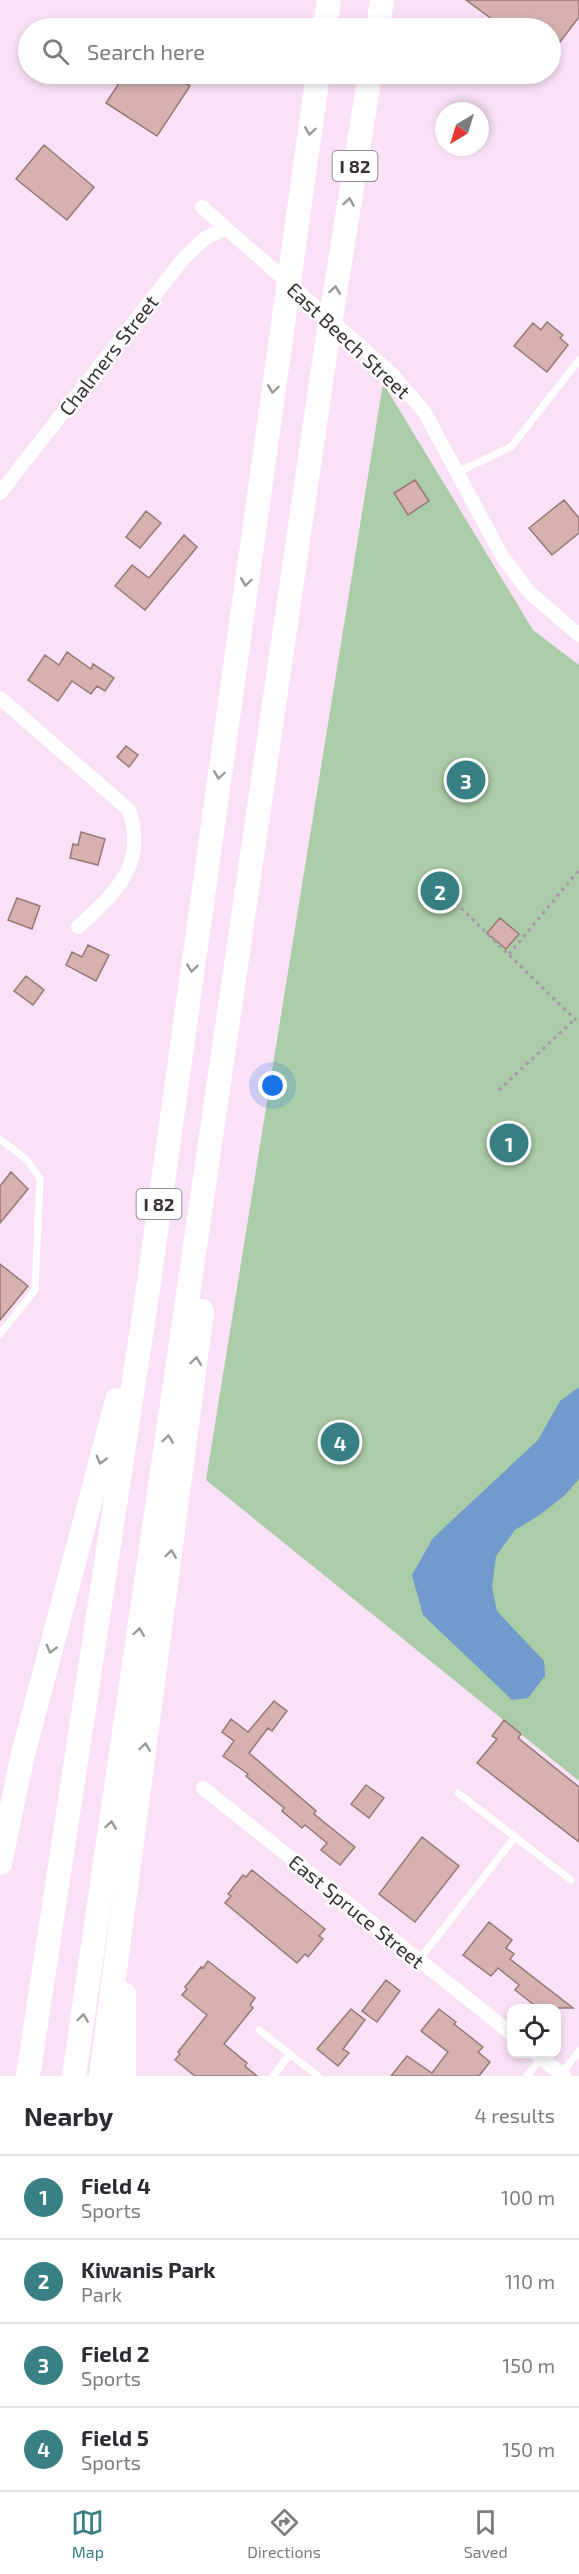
<!DOCTYPE html>
<style>
:root{--surface:#fff;--page:#f7f7f7;--text:#2b2b33;--muted:#7c7c81;--line:#e1e1e2;--accent:#388085}
body{margin:0;font-family:"Exo 2",sans-serif;background:var(--page);color:var(--text)}
.controls{position:absolute;right:18px;bottom:18px;display:grid;overflow:hidden;border-radius:12px;box-shadow:0 3px 9px #0003}
.controls button{width:54px;height:54px;display:grid;place-items:center;padding:0;border:0;border-bottom:2px solid var(--line);background:var(--surface);color:var(--text);font:30px sans-serif}
.compass{position:absolute;left:435px;top:102px;width:54px;height:54px;border-radius:50%;background:var(--surface);box-shadow:0 3px 9px #0003;rotate:218deg}
.you{position:absolute;left:273px;top:1086px;width:21px;height:21px;margin:-15px;border:4px solid #fff;border-radius:50%;background:#1a73e8;box-shadow:0 0 0 9px #1a73e833}
.badge{display:grid;place-items:center;width:39px;height:39px;border-radius:50%;background:var(--accent);color:#fff;font-size:20px;font-weight:700}
.pin{position:absolute;translate:-50% -50%;border:3px solid #fff;box-shadow:0 2px 6px #0006}
.list{margin:0;padding:0;list-style:none}
h2{display:flex;justify-content:space-between;align-items:center;height:78px;margin:0;padding:0 24px;font-size:26px}
h2 small{font-size:20px;font-weight:400;color:var(--muted)}
.list li{display:grid;grid-template-columns:39px 1fr auto;gap:18px;align-items:center;box-sizing:border-box;height:84px;padding:0 24px;border-top:2px solid var(--line)}
.list b{display:block;font-size:22px;white-space:nowrap}
.list p{margin:0;font-size:20px;white-space:nowrap;color:var(--muted)}
.list em{font-size:20px;font-style:normal;color:var(--muted)}
.icon{flex:none;width:33px;height:33px;fill:none;stroke:currentColor;stroke-width:2;stroke-linecap:round;stroke-linejoin:round}
.map{position:relative;flex:none;width:579px;height:2076px;overflow:hidden}
.search{position:absolute;background:var(--surface);box-shadow:0 3px 9px #0003;left:18px;right:18px;top:18px;height:66px;display:flex;align-items:center;gap:15px;box-sizing:border-box;padding:0 21px;border-radius:33px;color:var(--muted);font-size:22px}
.sheet{height:414px;background:var(--surface)}
nav{display:flex;justify-content:space-around;align-items:center;box-sizing:border-box;height:84px;border-top:2px solid var(--line);background:var(--surface);font-size:16px;color:var(--muted)}
nav a{display:grid;justify-items:center;gap:3px}
nav .on{color:var(--accent)}
.map>svg:first-child{display:block}
.green{fill:#aacca6}
.water{fill:#739acc}
.building{fill:#d5b2af;stroke:#997875;stroke-width:1.5}
.lines{fill:none;stroke-linecap:round;stroke-linejoin:round}
.path{stroke:#aa97a8;stroke-width:3;stroke-dasharray:3 4.5;stroke-linecap:butt}
.service{stroke:#fff;stroke-width:7}
.minor{stroke:#fff;stroke-width:14}
.motorway{stroke:#fff;stroke-width:24}
.oneway{stroke:#9c979c}
.labels{text-anchor:middle;dominant-baseline:central;stroke-width:5;stroke-linejoin:round;paint-order:stroke}
.shield{fill:#fff;stroke:#746d74;stroke-width:1.5}
.shield-label{font-size:18px;font-weight:bold;fill:#392f38}
.street-label{font-size:20px;fill:#392f38;stroke:#fff}
</style>
<div class="map">
<svg width="579" height="2076" viewBox="0 0 579 2076">
<rect width="100%" height="100%" fill="#fbe1f8"/>
<path class="green" d="M383,383L533,630L579,665V1781L206,1480Z"/>
<path class="water" d="M579,1387V1479L565,1495L541,1514L515,1530L496,1556L492,1587L497,1611L544,1661L545,1676L528,1698L512,1700L423,1615L412,1575L433,1538L538,1440L560,1401Z"/>
<path class="building" d="M466,0H579V17L550,55V28H504Z
M125,74H171L190,86L157,136L106,103Z
M44,145L94,187L67,220L16,179Z
M547,322L563,335L560,338L568,345L547,372L514,346L533,323L541,330Z
M415,480L429,501L408,515L394,493Z
M564,500L579,518V533L552,555L529,528Z
M146,511L161,523L140,548L126,537Z
M184,535L197,547L145,610L115,586L132,565L149,578Z
M67,652L91,669L93,664L114,678L105,691L97,686L91,694L72,681L58,701L28,680L45,655L59,665Z
M126,746L138,755L129,767L117,757Z
M81,832L105,839L98,865L70,858L73,844L78,845Z
M17,898L40,906L32,929L8,920Z
M500,918L519,934L506,949L487,933Z
M88,945L109,955L96,981L66,965L72,952L82,957Z
M26,976L44,990L33,1005L14,991Z
M11,1172L28,1189L0,1223V1186Z
M0,1264L28,1286L0,1320Z
M274,1701L287,1711L272,1731L268,1728L249,1753L316,1811L314,1814L355,1847L340,1865L321,1850L327,1843L305,1825L302,1828L282,1811L284,1808L246,1776L248,1774L223,1756L234,1741L222,1732L231,1719L248,1732Z
M504,1720L521,1734L518,1738L579,1787V1842L477,1763L497,1739L492,1736Z
M366,1785L384,1798L369,1818L351,1804Z
M422,1837L459,1866L415,1922L379,1894Z
M252,1870L325,1929L319,1936L323,1939L308,1957L305,1954L297,1963L225,1903L231,1896L228,1894L243,1875L246,1877Z
M489,1922L512,1940L506,1948L514,1954L510,1959L573,2008H538L515,1990L519,1985L498,1968L491,1976L463,1955Z
M208,1961L255,1998L250,2005L253,2008L224,2044L247,2063L245,2066L257,2076H195L175,2060L180,2054L178,2052L207,2015L182,1995L187,1989L185,1987L201,1967L203,1968Z
M386,1980L400,1991L377,2022L362,2011Z
M351,2009L365,2020L343,2049L349,2053L338,2066L317,2049Z
M439,2009L456,2022L454,2024L483,2047L478,2052L490,2062L479,2076H391L407,2056L432,2073L448,2052L421,2031Z"/>
<g class="lines">
<path class="path" d="M429,877L579,1023
M509,954L579,870
M499,1090L575,1019"/>
<path class="service" d="M458,472L511,447L579,360
M0,1139L27,1160L40,1179L35,1290L0,1334
M458,1793L571,1880
M419,1960L515,1837
M259,2030L318,2076
M561,2074L579,2051
M273,2076L290,2054
M527,2076L541,2058"/>
<path class="minor" d="M202,207L393,375L425,413L502,556L528,591L579,635
M0,493L184,258L205,238L226,228
M0,698L129,810C148,865 115,893 78,927
M203,1788L512,2034
M536,2054L564,2076"/>
<path class="motorway" d="M325,28L329,0
M378,28L382,0
M0,1863L23,1754L117,1400
M124,1994V2076
M28,2076L149,1282L318,74
M74,2076L324,362L370,74
M101,2076L202,1311"/>
</g>
<defs><path id="oneway-chevron" d="M-2-3.5L2.5 0L-2 3.5" fill="none" stroke-width="1.6" stroke-linecap="round" stroke-linejoin="round" transform="scale(1.5)"/></defs>
<g class="oneway">
<use href="#oneway-chevron" transform="translate(310 131) rotate(98)"/>
<use href="#oneway-chevron" transform="translate(349 202) rotate(-81)"/>
<use href="#oneway-chevron" transform="translate(335 290) rotate(-82)"/>
<use href="#oneway-chevron" transform="translate(273 389) rotate(98)"/>
<use href="#oneway-chevron" transform="translate(246 582) rotate(98)"/>
<use href="#oneway-chevron" transform="translate(219 775) rotate(98)"/>
<use href="#oneway-chevron" transform="translate(192 968) rotate(98)"/>
<use href="#oneway-chevron" transform="translate(196 1361) rotate(-82)"/>
<use href="#oneway-chevron" transform="translate(168 1439) rotate(-82)"/>
<use href="#oneway-chevron" transform="translate(101 1460) rotate(105)"/>
<use href="#oneway-chevron" transform="translate(171 1554) rotate(-82)"/>
<use href="#oneway-chevron" transform="translate(139 1632) rotate(-82)"/>
<use href="#oneway-chevron" transform="translate(51 1649) rotate(105)"/>
<use href="#oneway-chevron" transform="translate(145 1747) rotate(-82)"/>
<use href="#oneway-chevron" transform="translate(111 1825) rotate(-82)"/>
<use href="#oneway-chevron" transform="translate(83 2018) rotate(-82)"/>
</g>
<g class="labels">
<g class="shield">
<rect x="332.5" y="151" width="45" height="30" rx="4.5"/>
<rect x="136.5" y="1189" width="45" height="30" rx="4.5"/>
</g>
<g class="shield-label">
<text x="355" y="166">I 82</text>
<text x="159" y="1204">I 82</text>
</g>
<g class="street-label">
<text transform="translate(349 340) rotate(43)">East Beech Street</text>
<text transform="translate(108 355) rotate(-52)">Chalmers Street</text>
<text transform="translate(357 1911) rotate(39)">East Spruce Street</text>
</g>
</g>
</svg>
<div class="controls">
<button><svg class="icon" aria-label="locate" viewBox="0 0 24 24"><circle cx="12" cy="12" r="6"/><path d="M12 2v4M12 18v4M2 12h4M18 12h4"/></svg></button>
</div>
<svg class="compass" viewBox="-18 -18 36 36"><path d="M0-13l5 13h-10z" fill="#e53935"/><path d="M0 13l5-13h-10z" fill="#7c7c81"/></svg>
<div class="you"></div>
<div class="pin badge" style="left:509px;top:1143px">1</div>
<div class="pin badge" style="left:440px;top:891px">2</div>
<div class="pin badge" style="left:466px;top:780px">3</div>
<div class="pin badge" style="left:340px;top:1442px">4</div>
<div class="search"><svg class="icon" aria-label="search" viewBox="0 0 24 24"><circle cx="10" cy="10" r="6"/><path d="M15 15l6 6"/></svg>Search here</div>
</div>
<section class="sheet">
<h2>Nearby<small>4 results</small></h2>
<ul class="list">
<li><span class="badge">1</span><div><b>Field 4</b><p>Sports</p></div><em>100 m</em></li>
<li><span class="badge">2</span><div><b>Kiwanis Park</b><p>Park</p></div><em>110 m</em></li>
<li><span class="badge">3</span><div><b>Field 2</b><p>Sports</p></div><em>150 m</em></li>
<li><span class="badge">4</span><div><b>Field 5</b><p>Sports</p></div><em>150 m</em></li>
</ul>
</section>
<nav>
<a class="on"><svg class="icon" aria-label="map" viewBox="0 0 24 24"><path d="M3 6l6-2 6 2 6-2v14l-6 2-6-2-6 2zM9 4v14M15 6v14"/></svg>Map</a>
<a><svg class="icon" aria-label="directions" viewBox="0 0 24 24"><path d="M12 3l9 9-9 9-9-9zM9 14v-3h6M13 9l2 2-2 2"/></svg>Directions</a>
<a><svg class="icon" aria-label="saved" viewBox="0 0 24 24"><path d="M7 4h10v16l-5-4-5 4z"/></svg>Saved</a>
</nav>
